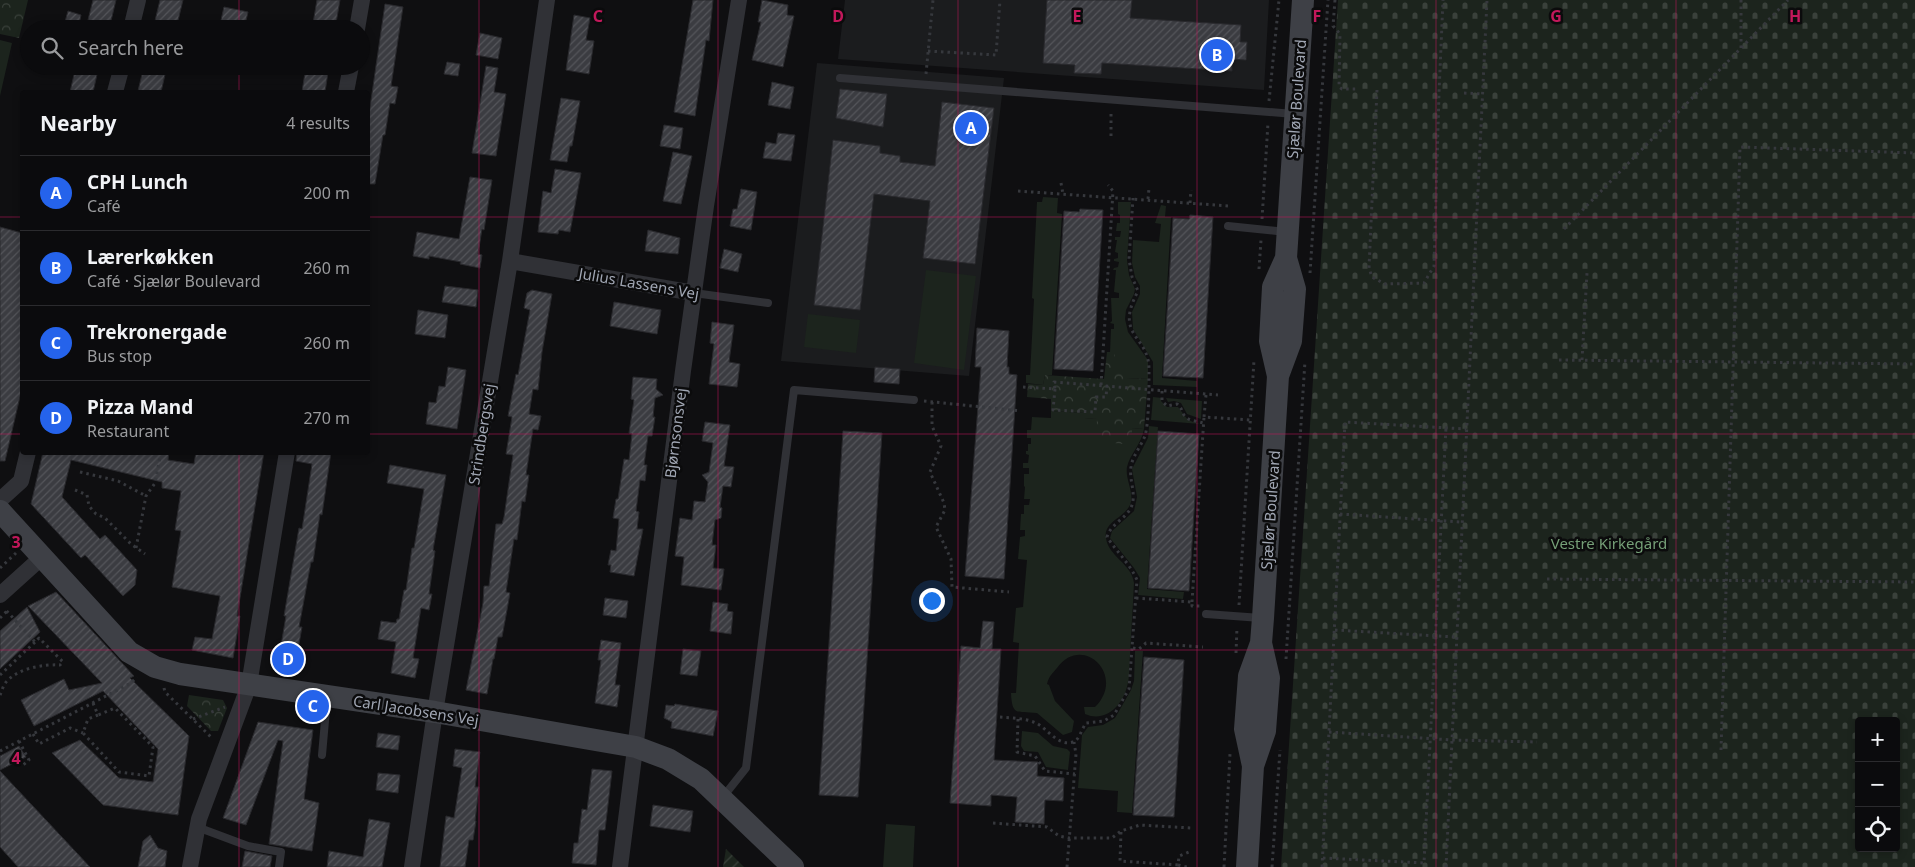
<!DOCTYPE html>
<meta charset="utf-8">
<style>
:root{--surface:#0b0b0d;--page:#141416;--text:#f1f3f6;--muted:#9a9b9d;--line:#2b2b2e;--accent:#2563eb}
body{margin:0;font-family:"Noto Sans",sans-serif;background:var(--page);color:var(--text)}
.controls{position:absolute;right:15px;bottom:15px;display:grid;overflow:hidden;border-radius:5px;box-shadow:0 2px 8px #0003}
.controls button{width:45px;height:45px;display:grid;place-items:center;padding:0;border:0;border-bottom:1px solid var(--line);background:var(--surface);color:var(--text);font:25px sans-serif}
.you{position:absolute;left:931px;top:600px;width:18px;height:18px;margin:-12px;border:4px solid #fff;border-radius:50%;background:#1a73e8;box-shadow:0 0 0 8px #1a73e833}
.badge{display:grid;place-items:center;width:32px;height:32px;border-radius:50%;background:var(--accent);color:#fff;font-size:16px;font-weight:700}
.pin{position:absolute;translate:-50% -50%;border:2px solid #fff;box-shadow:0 1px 5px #0006}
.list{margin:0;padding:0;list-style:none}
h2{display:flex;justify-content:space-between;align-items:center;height:65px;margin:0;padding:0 20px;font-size:21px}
h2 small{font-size:16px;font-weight:400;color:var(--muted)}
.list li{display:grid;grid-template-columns:32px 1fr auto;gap:15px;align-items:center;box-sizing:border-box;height:75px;padding:0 20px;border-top:1px solid var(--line)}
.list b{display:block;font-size:19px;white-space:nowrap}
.list p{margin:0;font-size:16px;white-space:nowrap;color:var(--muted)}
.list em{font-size:16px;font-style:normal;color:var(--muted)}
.icon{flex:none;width:28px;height:28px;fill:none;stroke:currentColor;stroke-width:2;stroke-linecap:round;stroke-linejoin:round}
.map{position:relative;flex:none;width:1915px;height:867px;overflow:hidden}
.search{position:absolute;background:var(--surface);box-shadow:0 2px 8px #0003;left:20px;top:20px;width:350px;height:55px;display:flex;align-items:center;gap:12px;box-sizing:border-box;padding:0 18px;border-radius:28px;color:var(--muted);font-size:19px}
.panel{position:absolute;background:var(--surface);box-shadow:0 2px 8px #0003;left:20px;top:90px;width:350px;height:365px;border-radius:5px}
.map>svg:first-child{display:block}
.built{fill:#1b1c1e}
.grass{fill:#1c241d}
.forest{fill:url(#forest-crowns)}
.cemetery{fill:url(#cemetery-stones);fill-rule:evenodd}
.garden{fill:url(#garden-furrows)}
.building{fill:url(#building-hatch);stroke:#29292d}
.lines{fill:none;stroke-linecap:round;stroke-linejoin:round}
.path{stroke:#36383d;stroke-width:3;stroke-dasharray:2.5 4;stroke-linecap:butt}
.lane{stroke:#303136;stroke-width:8}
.street{stroke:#303136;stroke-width:16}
.secondary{stroke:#3e4046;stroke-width:22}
.grid{fill:none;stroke:#c2185b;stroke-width:1;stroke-opacity:0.55}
.labels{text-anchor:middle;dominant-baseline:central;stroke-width:5;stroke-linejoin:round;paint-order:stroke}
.street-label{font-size:15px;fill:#a0a6b3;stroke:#0b0b0c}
.park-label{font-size:15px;fill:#759f77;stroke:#0b0b0c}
.grid-label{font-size:16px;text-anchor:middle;font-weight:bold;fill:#c2185b;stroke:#0b0b0c;stroke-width:5;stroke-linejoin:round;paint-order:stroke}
</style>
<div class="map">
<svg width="1915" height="867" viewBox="0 0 1915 867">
<defs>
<pattern id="forest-crowns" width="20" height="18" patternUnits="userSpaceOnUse" patternTransform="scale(1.25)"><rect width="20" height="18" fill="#1c241d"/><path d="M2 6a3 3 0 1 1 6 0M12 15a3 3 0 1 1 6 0" fill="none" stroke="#3a413b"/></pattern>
<pattern id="cemetery-stones" width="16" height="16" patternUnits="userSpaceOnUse" patternTransform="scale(1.25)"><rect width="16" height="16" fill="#1c241d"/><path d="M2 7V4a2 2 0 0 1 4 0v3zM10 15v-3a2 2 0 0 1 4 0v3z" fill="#3a413b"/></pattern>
<pattern id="garden-furrows" width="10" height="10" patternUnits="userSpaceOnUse" patternTransform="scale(1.25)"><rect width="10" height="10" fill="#1c241d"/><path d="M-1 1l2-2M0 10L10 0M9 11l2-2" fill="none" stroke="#3a413b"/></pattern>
<pattern id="building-hatch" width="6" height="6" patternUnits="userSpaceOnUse" patternTransform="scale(1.25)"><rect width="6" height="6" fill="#3b3c41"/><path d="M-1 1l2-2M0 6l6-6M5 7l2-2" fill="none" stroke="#54555a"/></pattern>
</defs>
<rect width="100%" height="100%" fill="#0f0f11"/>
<path class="built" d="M845,0H1269L1264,90L838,59Z
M817,63L1004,78L969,376L781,361Z"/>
<path class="grass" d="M0,40L12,43L0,96Z
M1043,197L1058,198L1057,213L1062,214L1052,375H1045L1043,385L1026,383V375H1030L1034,299L1032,298L1037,202H1042Z
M1118,202H1131L1127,260L1129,275L1135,289L1134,294L1126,310L1125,319L1128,332L1148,360V379L1125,378L1115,358V352H1110L1111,329H1114V324L1110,323L1112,321L1111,298H1119V293L1114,292L1116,270H1113L1114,268L1118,267L1119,262L1114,261V259L1118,258V253L1115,252L1117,240H1115V237H1120L1121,231H1116L1117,223H1120V215L1118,214Z
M1161,205L1166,206L1165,217H1171L1162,378L1197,381V387L1153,385V362L1133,329L1132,312L1140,294V286L1135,277L1132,263L1133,240L1159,242L1161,224L1155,223Z
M926,270L976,276L964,370L914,363Z
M808,314L860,320L856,353L804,347Z
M1153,397L1162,398L1161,401L1167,407H1178C1187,418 1185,420 1200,424L1151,420Z
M1166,398L1202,401L1201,419L1187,414L1181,403L1174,401L1168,402Z
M1051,411L1085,413V418L1097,419L1132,445V428L1144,429C1142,443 1130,454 1127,467C1125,480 1135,493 1130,505C1124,518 1103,522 1106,538C1108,556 1132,564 1134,583C1133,607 1131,632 1130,656C1129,666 1130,677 1127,687C1122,706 1105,723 1085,714L1084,707H1095C1127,675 1082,633 1057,668C1052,674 1049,676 1047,684L1049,685L1055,701L1074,721L1072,732L1063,735L1037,713C1018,710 1012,718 1011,693H1016L1019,643L1013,642L1016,608L1023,607L1027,560L1018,559L1020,537L1025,536V530H1020L1021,514H1024V505H1029L1030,499H1024L1025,487L1024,486V474H1029V468H1023V463H1028L1029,455L1026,454V451H1028V444H1031V438H1027V430H1031L1032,417L1051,418Z
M1149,426L1158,427L1147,589L1184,592L1183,599L1138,595L1140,578L1134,568L1110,538L1112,531L1134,511L1137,497L1132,469L1148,438Z
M1135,651H1143L1132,813L1117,812L1118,791L1078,788L1082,735L1088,727L1103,725L1115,718L1131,690L1134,681Z
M1022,731L1038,733L1053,746L1067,749L1070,752L1068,770L1046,767L1038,752L1024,751L1021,746Z
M886,824L915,826L913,867H883Z"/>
<path class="forest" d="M0,0H28L19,38L0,34Z
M1107,352H1115V358L1127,359L1126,378L1148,379L1144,429L1132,428V445L1096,441L1097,419L1084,418L1085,413L1051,411V399L1027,397L1028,384L1043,385L1045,375L1104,379Z
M189,695L223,700L227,708L218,731H211L187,706Z"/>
<path class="cemetery" d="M1338,0H1915V867H1281ZM1859,721H1896V848H1859Z"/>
<path class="garden" d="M726,849L744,867H723Z"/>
<path class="building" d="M93,0H116L110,25L88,20Z
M160,0H183L176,29H153Z
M317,0H340L335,29H312Z
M693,0H713L709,41L706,40L695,116L674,112Z
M762,0L788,5L787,15L794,16L783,67L752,60L761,22H758Z
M1047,0H1132L1130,18L1241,25L1240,42H1247L1246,60L1232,59V71L1102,63L1101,74L1074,73L1075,65L1043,63Z
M385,4L403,7L391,86L398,87L395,104L390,103L385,135H383L375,184H368V121Z
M224,7L248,12L244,29H219Z
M68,11L81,15L78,29H63Z
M574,15L590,18L586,40L594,41L589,74L566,70Z
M480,33L502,38L498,59L476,55Z
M447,62L460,64L458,76L444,74Z
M76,66H99L93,92H70Z
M144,66H167L161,92L138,91Z
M306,66H329L325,92H302Z
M486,66L498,68L494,92L506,94L496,156L472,153Z
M772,82L794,87L790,109L768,105Z
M840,89L887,94L883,127L836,118Z
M561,98L580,101L572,146H570L567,162L550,160Z
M942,102L994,108L975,264L923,258L930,201L874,194L860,310L814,305L833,140L880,146V153L900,156V162L935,166Z
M664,125L683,128L680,149L660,146Z
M778,133L795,135L791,161L763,158L766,142L776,144Z
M673,152L692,156L681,204L663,201Z
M555,169L581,173L570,232L559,230L558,234L538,232L543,191L551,193Z
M470,177L492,180L484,230L482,229L478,254L482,255L480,268L460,264L461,262L429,256V259L413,256L417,232L459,239Z
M741,189L757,192L751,230L730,226L733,209H737Z
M1080,209L1103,210L1093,371L1054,369L1064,211L1079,212Z
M1190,215L1213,217L1203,378L1163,376L1173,218L1189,219Z
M0,227L22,233V388L5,461H0Z
M648,230L680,238L678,254L645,251Z
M724,249L742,254L738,272L720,268Z
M445,286L478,290L476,307L442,302Z
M532,290L552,294L542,352L538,390L533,389L529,414L541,416L538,430L533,429L526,475H529L525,502L522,501L517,540L514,539L506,592L510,593L507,610L502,637H498L494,659H493L487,694L466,690L483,603L484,586H489L496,524H502L504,517L513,455L506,454L512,417L508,416L516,374L518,375L520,364L530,310L524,308L527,293Z
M614,302L661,310L657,334L610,326Z
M418,310L448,315L445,338L415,334Z
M712,322L734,325L729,362L740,364L737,387L709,384L714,344L710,343Z
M977,328L1009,331L1007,367H1009V374L1017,375L1004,579L965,576L981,367H975Z
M448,367L466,370L457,429L426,424L429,402L436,403L439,386L445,387Z
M875,367L900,369L899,384L874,382Z
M633,377L657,379L656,389L663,395L655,398L653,417H655L652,436H648L644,465H647L645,481L640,480L636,511L639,512L637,529H643L634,576L610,572L611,565H608L611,550L616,551L619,519L613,518L616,499H618L624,459L629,460L632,434L629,433L634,400L631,399Z
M705,422L730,425L724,466L734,467L731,487L723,486L720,507L722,508L721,518L715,520L712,545H716L713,568L724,569L721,590L681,585L684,557L675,556L680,518L692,520L694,501L705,502L708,482L702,475L709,472L713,443L702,441Z
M843,431L882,433L858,797L819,795Z
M1158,431L1199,434L1189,591L1148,588Z
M43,452H169L168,460L194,464L196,452H264L237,616H240L233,658L192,650L195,637L212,639L220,596L172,587L181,531L175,530L181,491L162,488V482L71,460L62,497L100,539L105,535L137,570L135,585L123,596L85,555L81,558L31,504Z
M297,452H331L322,515L320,514L313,562H311L299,627H302L295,666L278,663L286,616H284L299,528L302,529L312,464L296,461Z
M390,465L446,475L433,550L435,551L429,594H432L429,610L421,608L413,658L419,659L415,678L391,673L396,642L378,639L381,621L396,623L397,619H399L404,590H406L412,548H414L424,489L387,483Z
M56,592L134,676L130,678L189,736L178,815L103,805L52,753L80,740L119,778L153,782L158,749L103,691L34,726L21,700L64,679L69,690L102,683L28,606Z
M605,598L628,601L626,618L603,615Z
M713,602L728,604L727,611L733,612L731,634L710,631Z
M27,607L40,632L0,669V631Z
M983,621L994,622L992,649H1001L994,760L1038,762L1037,776L1064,778L1063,801L1045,800L1044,824L1015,822L1017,797L991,795V806L950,803L961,646L980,648Z
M601,640L621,643L615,685H620L617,707L595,703L601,660H598Z
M683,649L701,651L697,676L680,674Z
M1144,657L1184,660L1174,817L1133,815Z
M675,704L718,711L713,736L671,728L672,722L664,718L666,705L674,706Z
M258,722L313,730L304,799L319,803L312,851L269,844L283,741L278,740L246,825L223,818Z
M378,733L400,736L398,750L376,747Z
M19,746L26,757L0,770V756Z
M455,749L480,752L475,787H479L475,821H476L473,840H469L465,867H440L446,816L454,818L462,768L453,766Z
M592,769L612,771L605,830H599L596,865L572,863L574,843H578L582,809L587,810Z
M0,771L90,867H18L0,847Z
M378,773L400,775L398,793L376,790Z
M653,805L693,811L690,832L650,826Z
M369,819L390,823L382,867H327L329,851L363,857Z
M150,835L158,848L167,851L165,867H138L143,841Z
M245,851L272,856L270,867H242Z"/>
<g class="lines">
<path class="path" d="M1335,0L1333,26L1340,34L1339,87L1342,89H1359
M1741,48V0
M928,51L996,55L1000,0
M926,74L933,0
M1377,90L1369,268L1372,277L1385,284L1424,283L1434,266L1439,93L1443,0
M1464,93L1482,94
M1269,101L1279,0
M1111,136V110
M1061,183L1063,194
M1018,191L1229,206
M1148,199L1149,188
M1190,203L1191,190
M1262,219L1268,123
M1564,229L1788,0
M1259,269L1261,240
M1310,273L1328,0
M1559,360L1915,364
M1582,360L1587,273
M1101,385L1113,191L1108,185
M1023,387L1055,389L1054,382L1218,395
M1055,389L1053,410L1095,412L1096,397H1106L1107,386
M1162,391V401L1167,406L1177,404C1182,408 1181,410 1184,415C1188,421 1197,421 1203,423
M1206,395L1204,417L1250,420
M924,401L1021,411
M932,402V426L941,446L930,472L944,503L945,510L936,527L951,559L952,587L1009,592
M80,472L118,481L146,496
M75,490L87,495L89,506L96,514L105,518L131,544L145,554
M1340,514L1461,522
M136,548L146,496L155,483L161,452
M0,568L16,553
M1547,579L1915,582
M1136,598L1192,602V606H1200
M1192,602L1204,417
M1239,605L1254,360
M0,618L7,611
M1335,630L1456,637
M1133,648L1139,649L1146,643L1203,647
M1236,653L1237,627
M1286,659L1305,361
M0,675L35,642
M164,688L165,692L213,739
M0,695C2,691 3,685 7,681C19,668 44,664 60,665L63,662L39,638L35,642L4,608
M93,703L98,715L88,719L83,733L119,772L149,776L153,747L115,708L98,715
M1000,717C1012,718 1025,718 1036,723C1047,728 1058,747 1073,742C1079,741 1082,728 1086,723L1104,721L1114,715L1129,689L1137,580C1130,564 1117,552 1107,537C1111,523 1128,518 1132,505C1136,493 1129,480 1131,467C1132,457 1141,446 1145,436C1149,422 1149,387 1149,371C1150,334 1113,338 1138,291L1132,277L1129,259L1133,198
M193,719L225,707
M1018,719L1017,752L1035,756L1045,771L1075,774
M1329,732L1452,740L1537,742
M33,734L39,744L70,728L83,733
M19,741L29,760L22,766
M1721,750L1740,147L1915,153
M0,751L131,683L137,677
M993,823L1047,827L1059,836L1069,838H1112L1121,831L1140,825L1191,828
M1121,832L1120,861L1178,865L1179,856L1189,852
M1323,858L1424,863L1446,427
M1178,865L1187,867
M1067,867L1076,754L1074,742
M1224,867L1230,754
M1272,867L1280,750
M1322,867L1345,422L1466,429
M1446,867L1487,0"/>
<path class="lane" d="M840,78L1294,114
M1228,226L1286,232
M694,293L768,303
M1206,614L1261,618
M322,755L327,698
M723,797L746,768L794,390L914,400
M197,827L248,846L281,852L279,867"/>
<path class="street" d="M131,29L138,0
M357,29L362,0
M115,92L122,66
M346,92L351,66
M510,261L694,293
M0,500L21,481L28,452
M0,595L41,558
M190,867L199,819L249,685L287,452
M412,867L435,712L510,261L547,0
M620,867L683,371L706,206L739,0"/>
<path class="secondary" d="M1278,376L1291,341L1295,289L1286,258L1303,0
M0,511L129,652L155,667L180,674L435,712L636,747L668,759L701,779L793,867
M1253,766L1245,729L1249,676L1261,643L1263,618L1278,376L1270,341L1273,287L1286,258
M1247,867L1253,766L1265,731L1269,678L1261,643"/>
</g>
<path class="grid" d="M239,0V29M479,0V867M718,0V867M958,0V867M1197,0V867M1436,0V867M1676,0V867M239,66V92M0,217H22M368,217H1915M0,434H22M368,434H1915M239,452V867M0,650H1915"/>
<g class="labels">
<g class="street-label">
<text transform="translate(1296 99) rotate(-86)">Sjælør Boulevard</text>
<text transform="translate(639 283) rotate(10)">Julius Lassens Vej</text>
<text transform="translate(675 433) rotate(-83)">Bjørnsonsvej</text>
<text transform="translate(481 434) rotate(-81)">Strindbergsvej</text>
<text transform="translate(1270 510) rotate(-86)">Sjælør Boulevard</text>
<text transform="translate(416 710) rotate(9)">Carl Jacobsens Vej</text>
</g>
<g class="park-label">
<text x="1609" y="543">Vestre Kirkegård</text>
</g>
</g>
<g class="grid-label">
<text x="598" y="22">C</text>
<text x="838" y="22">D</text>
<text x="1077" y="22">E</text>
<text x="1317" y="22">F</text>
<text x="1556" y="22">G</text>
<text x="1795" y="22">H</text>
<text x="16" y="548">3</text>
<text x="16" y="764">4</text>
</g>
</svg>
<div class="controls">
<button>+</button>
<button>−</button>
<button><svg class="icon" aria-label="locate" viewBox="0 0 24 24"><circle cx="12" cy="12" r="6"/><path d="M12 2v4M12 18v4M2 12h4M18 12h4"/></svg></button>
</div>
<div class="you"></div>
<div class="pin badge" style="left:971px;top:128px">A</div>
<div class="pin badge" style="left:1217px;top:55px">B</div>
<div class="pin badge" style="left:313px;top:706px">C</div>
<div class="pin badge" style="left:288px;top:659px">D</div>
<div class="search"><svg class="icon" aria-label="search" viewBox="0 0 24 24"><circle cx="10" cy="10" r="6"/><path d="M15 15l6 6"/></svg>Search here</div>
<section class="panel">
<h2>Nearby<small>4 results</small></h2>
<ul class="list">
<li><span class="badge">A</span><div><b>CPH Lunch</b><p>Café</p></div><em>200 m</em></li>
<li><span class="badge">B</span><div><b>Lærerkøkken</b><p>Café · Sjælør Boulevard</p></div><em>260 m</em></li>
<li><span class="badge">C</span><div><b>Trekronergade</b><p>Bus stop</p></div><em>260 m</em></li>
<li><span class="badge">D</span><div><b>Pizza Mand</b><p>Restaurant</p></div><em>270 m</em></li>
</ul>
</section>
</div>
